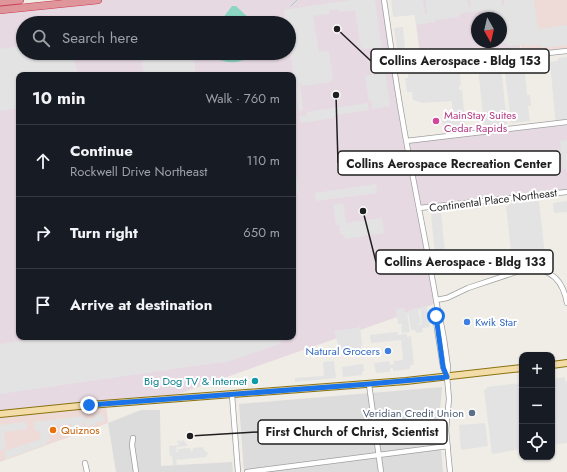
<!DOCTYPE html>
<meta charset="utf-8">
<style>
:root{--surface:#171b24;--page:#20242c;--text:#f1f3f6;--muted:#9ea1a6;--line:#363941}
body{margin:0;font-family:Jost,sans-serif;background:var(--page);color:var(--text)}
.controls{position:absolute;right:12px;bottom:12px;display:grid;overflow:hidden;border-radius:8px;box-shadow:0 1px 3px #0004}
.controls button{width:36px;height:36px;display:grid;place-items:center;padding:0;border:0;border-bottom:1px solid var(--line);background:var(--surface);color:var(--text);font:20px sans-serif}
.compass{position:absolute;left:471px;top:12px;width:36px;height:36px;border-radius:50%;background:var(--surface);box-shadow:0 1px 3px #0004;rotate:172deg}
.stop{position:absolute;width:12px;height:12px;margin:-9px;border:3px solid #1a73e8;border-radius:50%;background:#fff}
.stop.end{background:#1a73e8;border-color:#fff;box-shadow:0 1px 4px #0008}
.list{margin:0;padding:0;list-style:none}
h2{display:flex;justify-content:space-between;align-items:center;height:52px;margin:0;padding:0 16px;font-size:17px}
h2 small{font-size:13px;font-weight:400;color:var(--muted)}
.list li{display:grid;grid-template-columns:26px 1fr auto;gap:12px;align-items:center;box-sizing:border-box;height:72px;padding:0 16px;border-top:1px solid var(--line)}
.list b{display:block;font-size:15px;white-space:nowrap}
.list p{margin:0;font-size:13px;white-space:nowrap;color:var(--muted)}
.list em{font-size:13px;font-style:normal;color:var(--muted)}
.icon{flex:none;width:22px;height:22px;fill:none;stroke:currentColor;stroke-width:2;stroke-linecap:round;stroke-linejoin:round}
.map{position:relative;flex:none;width:567px;height:472px;overflow:hidden}
.search{position:absolute;background:var(--surface);box-shadow:0 1px 3px #0004;left:16px;top:16px;width:280px;height:44px;display:flex;align-items:center;gap:10px;box-sizing:border-box;padding:0 14px;border-radius:22px;color:var(--muted);font-size:15px}
.panel{position:absolute;background:var(--surface);box-shadow:0 1px 3px #0004;left:16px;top:72px;width:280px;height:268px;border-radius:8px}
.map>svg:first-child{display:block}
.residential{fill:#dddcdc}
.commercial{fill:#eedbd7}
.industrial{fill:#e7d9e2;fill-rule:evenodd}
.pitch{fill:#8cd6c3}
.parking{fill:#e3e3e3}
.lines{fill:none;stroke-linecap:round;stroke-linejoin:round}
.stream{stroke:#abc8d8;stroke-width:1}
.minor-casing{stroke:#a0a0a0;stroke-width:6}
.major-casing{stroke:#8a720f;stroke-width:8}
.highway-casing{stroke:#c93756;stroke-width:8}
.minor{stroke:#fff;stroke-width:4.5}
.major{stroke:#f3dca7;stroke-width:6}
.highway{stroke:#de969a;stroke-width:7}
.route{stroke:#1a73e8;stroke-width:5}
.hotel-dot{fill:#d1479c;stroke:#fff;stroke-width:1.5}
.shop-dot{fill:#3f7fe0;stroke:#fff;stroke-width:1.5}
.culture-dot{fill:#0f9aa8;stroke:#fff;stroke-width:1.5}
.service-dot{fill:#5c6f8a;stroke:#fff;stroke-width:1.5}
.food-dot{fill:#e8710a;stroke:#fff;stroke-width:1.5}
.labels{text-anchor:middle;dominant-baseline:central;stroke-width:4;stroke-linejoin:round;paint-order:stroke}
.hotel-label{font-size:11px;fill:#b23c85;stroke:#fff;text-anchor:start}
.street-label{font-size:11px;fill:#1f1f1f;stroke:#fff}
.shop-label{font-size:11px;fill:#366cbe;stroke:#fff;text-anchor:start}
.culture-label{font-size:11px;fill:#0d838f;stroke:#fff;text-anchor:end}
.service-label{font-size:11px;fill:#4e5e75;stroke:#fff;text-anchor:end}
.food-label{font-size:11px;fill:#c56008;stroke:#fff;text-anchor:start}
.leader{fill:none;stroke:#1f1f1f;stroke-width:1.5}
.callout-dot{fill:#1f1f1f;stroke:#fff;stroke-width:1.5}
.callout{fill:#fff;stroke:#1f1f1f;stroke-width:1.5}
.callout-label{font-size:12px;text-anchor:middle;font-weight:bold;fill:#1f1f1f}
</style>
<div class="map">
<svg width="567" height="472" viewBox="0 0 567 472">
<rect width="100%" height="100%" fill="#efede6"/>
<path class="residential" d="M442,387L439,423L443,472H244L239,404Z
M141,410H160L161,466L232,462L233,472H116L108,423Z"/>
<path class="commercial" d="M515,0H567V48L522,53Z
M106,404L108,423L0,462V414Z"/>
<path class="industrial" d="M98,0H384L406,141L567,122V192L420,208L437,303L164,399L0,414V10ZM23,23H289V53H23ZM19,75H293V337H19Z
M413,0H515L521,53L421,63ZM477,18H501V42H477Z"/>
<path class="pitch" d="M232,6H236L254,23H219Z
M211,53H260L259,54C243,62 225,68 211,53Z"/>
<path class="parking" d="M351,0H375L390,106L372,109L371,101H369L365,76L379,74L375,48L361,49L355,10L339,12L338,9L329,11V14L313,16L319,52L328,51L329,52L333,79L331,80V82L302,86V83H300L303,110L299,111L289,43V23H286L284,10Z
M391,0H423L425,14H427L426,0H467L469,7L471,6L470,0H501L502,6L504,5V0H534L538,29L567,25V45L542,48L541,45L526,46L523,44L508,46L507,43H502L501,18H499V13L486,14L481,11L461,13L458,17L435,20V22L416,25L415,15L393,17Z
M187,17L188,23H139Z
M403,27L406,62L399,63L394,28Z
M23,46V53H71L79,75H19V108L0,111V49Z
M141,53H193L196,75H144Z
M567,57V126L556,127L550,62L558,61V58Z
M527,64L528,73L525,74L527,95H530L531,106H528L530,121L511,123L504,66Z
M501,65L507,124L484,126L478,67Z
M456,69L457,72H460L461,86H459V90H462L466,131L444,133L442,117L453,115L452,101L422,103L413,100L412,92H407L405,78H408V74Z
M368,103L369,110L334,115V118L301,123L300,116L307,115L306,112Z
M567,140V169H563L560,141Z
M293,155L299,191L297,194L295,195L296,199L293,200Z
M376,184L377,193L316,201L315,193Z
M539,201L545,255L531,260L523,261V258L516,259L515,250L511,251L506,206H509L508,204Z
M567,201V212L554,213L553,203Z
M343,204L346,223L382,218L384,233L345,239L344,235H341L339,225H336L333,205Z
M441,213L446,263L436,264L431,214Z
M427,306L430,327L422,328L423,332L416,333L415,330H411L408,311L411,310V309L418,308L421,323H418V326H419L418,324H421L422,325L420,307Z
M404,308L405,312H407L410,332L402,333L401,326H402V324H398L396,309Z
M360,326L362,345L361,346V349L340,351L334,331L357,328Z
M397,332L398,335L407,334V337L411,336L414,365H410V369L393,371V368H391L390,369V372L376,373L374,363L389,361L390,365L394,364L393,361L403,360L401,340L371,343L370,335Z
M50,337H285L282,341L279,344L230,361L0,394V344Z
M334,361L336,378L295,382V378L324,376L323,362Z
M363,364L364,371L362,372V375L343,377L342,367Z
M565,377V381H567V443L552,445V379Z
M522,383V449L492,454L484,390L487,389V387Z
M102,414L103,417H104L105,422H97L95,425L86,426V423L84,422L83,423L84,426L72,427L71,424L49,427L50,441L46,442L47,444L6,459L4,451L41,439L40,431H35L34,422L84,416V418L86,419L94,418L95,417V415Z
M26,422L27,429L4,432L6,449L0,450V425Z
M485,423L488,446L461,450L459,425Z
M179,440L181,442L183,440L187,444V446L176,447L177,453L178,452V449L190,448L191,451L192,452L193,448L203,447L204,450L208,453L206,457L176,460L177,465H173L172,456H170L169,446L179,445L177,442Z"/>
<g class="lines">
<path class="stream" d="M291,6L297,0"/>
<defs>
<path id="minor" d="M384,0C390,39 395,78 402,117C413,182 427,246 438,311L440,318L444,339L448,367L447,377L449,399L446,430L450,472
M394,69L567,51
M406,141L567,122
M419,208L567,192
M436,300L447,298L468,288L528,268C552,269 563,281 567,303
M438,311L436,316V322L443,367L447,376
M369,384L381,472
M232,395L238,472
M133,438L132,445L136,472
M85,463L87,472
M247,472L448,446"/>
<path id="major" d="M552,365L567,363
M0,414L89,405L406,381L522,368"/>
<path id="highway" d="M0,2L20,0
M0,10L98,0"/>
</defs>
<use href="#minor" class="minor-casing"/>
<use href="#major" class="major-casing"/>
<use href="#highway" class="highway-casing"/>
<use href="#minor" class="minor"/>
<use href="#major" class="major"/>
<use href="#highway" class="highway"/>
</g>
<g class="lines">
<path class="route" d="M89,405L369,384L447,377L443,367L436,316"/>
</g>
<circle class="hotel-dot" cx="436" cy="121" r="4"/>
<g class="shop-dot">
<circle cx="467" cy="322" r="4"/>
<circle cx="388" cy="351" r="4"/>
</g>
<circle class="culture-dot" cx="255" cy="381" r="4"/>
<circle class="service-dot" cx="472" cy="413" r="4"/>
<circle class="food-dot" cx="53" cy="430" r="4"/>
<g class="labels">
<g class="hotel-label">
<text x="444" y="115">MainStay Suites<tspan x="444" dy="13">Cedar Rapids</tspan></text>
</g>
<g class="street-label">
<text transform="translate(493 200) rotate(-7)">Continental Place Northeast</text>
</g>
<g class="shop-label">
<text x="475" y="322">Kwik Star</text>
<text x="380" y="351" text-anchor="end">Natural Grocers</text>
</g>
<g class="culture-label">
<text x="247" y="381">Big Dog TV &amp; Internet</text>
</g>
<g class="service-label">
<text x="464" y="413">Veridian Credit Union</text>
</g>
<g class="food-label">
<text x="61" y="430">Quiznos</text>
</g>
</g>
<path class="leader" d="M337 29L371 61M336 95L338 163M363 211L376 262M190 436L258 432"/>
<g class="callout-dot">
<circle cx="337" cy="29" r="4"/>
<circle cx="336" cy="95" r="4"/>
<circle cx="363" cy="211" r="4"/>
<circle cx="190" cy="436" r="4"/>
</g>
<g class="callout">
<rect x="371" y="49" width="178" height="24" rx="4"/>
<rect x="338" y="151" width="222" height="24" rx="4"/>
<rect x="376" y="250" width="177" height="24" rx="4"/>
<rect x="258" y="420" width="189" height="24" rx="4"/>
</g>
<g class="callout-label">
<text x="460" y="65">Collins Aerospace - Bldg 153</text>
<text x="449" y="168">Collins Aerospace Recreation Center</text>
<text x="465" y="266">Collins Aerospace - Bldg 133</text>
<text x="352" y="436">First Church of Christ, Scientist</text>
</g>
</svg>
<div class="controls">
<button>+</button>
<button>−</button>
<button><svg class="icon" aria-label="locate" viewBox="0 0 24 24"><circle cx="12" cy="12" r="6"/><path d="M12 2v4M12 18v4M2 12h4M18 12h4"/></svg></button>
</div>
<svg class="compass" viewBox="-18 -18 36 36"><path d="M0-13l5 13h-10z" fill="#e53935"/><path d="M0 13l5-13h-10z" fill="#9ea1a6"/></svg>
<div class="stop" style="left:436px;top:316px"></div>
<div class="stop end" style="left:89px;top:405px"></div>
<div class="search"><svg class="icon" aria-label="search" viewBox="0 0 24 24"><circle cx="10" cy="10" r="6"/><path d="M15 15l6 6"/></svg>Search here</div>
<section class="panel">
<h2>10 min<small>Walk · 760 m</small></h2>
<ul class="list">
<li><svg class="icon" aria-label="ahead" viewBox="0 0 24 24"><path d="M12 20V5M6 11l6-6 6 6"/></svg><div><b>Continue</b><p>Rockwell Drive Northeast</p></div><em>110 m</em></li>
<li><svg class="icon" aria-label="right" viewBox="0 0 24 24"><path d="M7 20v-9h11M14 6l5 5-5 5"/></svg><div><b>Turn right</b></div><em>650 m</em></li>
<li><svg class="icon" aria-label="arrive" viewBox="0 0 24 24"><path d="M6 21V4h12l-3 4 3 4H6"/></svg><div><b>Arrive at destination</b></div></li>
</ul>
</section>
</div>
